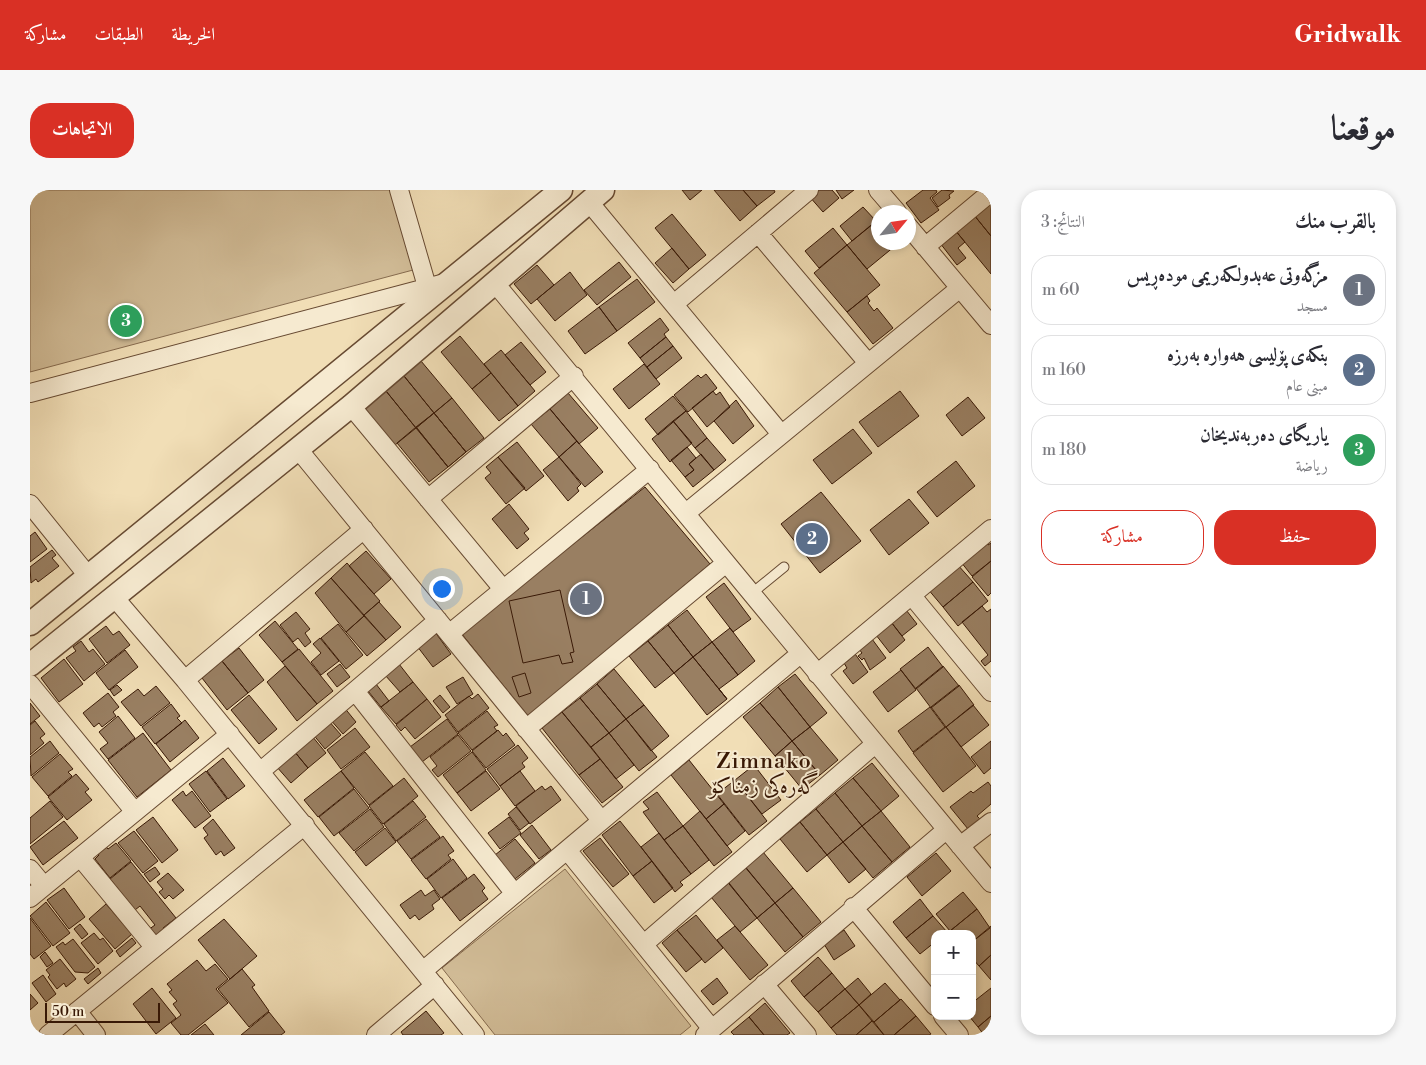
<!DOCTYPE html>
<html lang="ar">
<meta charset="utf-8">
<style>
:root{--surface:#fff;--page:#f7f7f7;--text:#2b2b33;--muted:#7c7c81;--line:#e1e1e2;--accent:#d93025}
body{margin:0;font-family:"Libre Bodoni",Amiri,serif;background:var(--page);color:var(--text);direction:rtl}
.controls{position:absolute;right:15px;bottom:15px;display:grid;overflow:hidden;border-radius:10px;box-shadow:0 2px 8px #0003}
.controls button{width:45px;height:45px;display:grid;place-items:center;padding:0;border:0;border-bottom:1px solid var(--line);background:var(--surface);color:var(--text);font:25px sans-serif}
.compass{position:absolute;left:841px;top:15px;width:45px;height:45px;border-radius:50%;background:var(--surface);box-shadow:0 2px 8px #0003;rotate:61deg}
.scale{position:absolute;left:15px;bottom:12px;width:115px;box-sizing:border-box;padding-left:5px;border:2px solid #391906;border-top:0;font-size:14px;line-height:18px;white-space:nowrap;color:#391906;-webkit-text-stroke:4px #f6ead0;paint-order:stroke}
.you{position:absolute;left:411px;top:398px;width:18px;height:18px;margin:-12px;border:4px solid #fff;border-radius:50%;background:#1a73e8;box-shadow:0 0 0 8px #1a73e833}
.badge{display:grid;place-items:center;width:32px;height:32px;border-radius:50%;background:var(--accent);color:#fff;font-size:16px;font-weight:700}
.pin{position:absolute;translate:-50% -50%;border:2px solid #fff;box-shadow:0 1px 5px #0006}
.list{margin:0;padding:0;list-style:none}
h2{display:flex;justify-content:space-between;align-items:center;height:65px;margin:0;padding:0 20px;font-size:21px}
h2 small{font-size:16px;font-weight:400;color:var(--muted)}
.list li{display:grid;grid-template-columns:32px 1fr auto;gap:15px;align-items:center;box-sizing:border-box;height:70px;margin:0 10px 10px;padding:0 10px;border:1px solid var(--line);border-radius:20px}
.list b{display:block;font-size:19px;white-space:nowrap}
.list p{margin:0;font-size:16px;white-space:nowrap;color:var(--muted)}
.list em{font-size:16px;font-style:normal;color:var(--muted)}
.actions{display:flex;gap:10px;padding:15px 20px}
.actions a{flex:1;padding:11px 0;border:1px solid var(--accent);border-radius:20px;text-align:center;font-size:18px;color:var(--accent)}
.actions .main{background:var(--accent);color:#fff}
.map{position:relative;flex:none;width:961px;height:845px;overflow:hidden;direction:ltr;border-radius:20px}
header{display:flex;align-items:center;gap:30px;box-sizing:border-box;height:70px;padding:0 25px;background:var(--accent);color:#fff}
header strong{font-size:24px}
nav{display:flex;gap:28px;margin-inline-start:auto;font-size:18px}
.intro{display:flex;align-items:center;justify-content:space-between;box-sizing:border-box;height:120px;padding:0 30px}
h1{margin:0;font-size:35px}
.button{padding:12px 22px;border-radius:20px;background:var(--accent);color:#fff;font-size:18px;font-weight:700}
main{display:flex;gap:30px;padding:0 30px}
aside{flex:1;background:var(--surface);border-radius:20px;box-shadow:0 2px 8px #0003}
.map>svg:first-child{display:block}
.green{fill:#d2bd98;stroke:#866b4f}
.building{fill:#997f62;stroke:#391906}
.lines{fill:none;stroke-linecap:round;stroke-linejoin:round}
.service-casing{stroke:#674a32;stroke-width:11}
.minor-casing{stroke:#674a32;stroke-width:20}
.tertiary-casing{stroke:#674a32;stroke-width:25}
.service{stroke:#f6ead0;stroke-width:9}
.minor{stroke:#f6ead0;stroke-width:18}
.tertiary{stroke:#f6ead0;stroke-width:22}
.labels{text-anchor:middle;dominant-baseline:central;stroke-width:4;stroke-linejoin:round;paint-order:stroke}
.quarter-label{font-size:22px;letter-spacing:1px;fill:#391906;stroke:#f6ead0}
</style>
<header>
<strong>Gridwalk</strong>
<nav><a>الخريطة</a><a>الطبقات</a><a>مشاركة</a></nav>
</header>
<div class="intro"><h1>موقعنا</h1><a class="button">الاتجاهات</a></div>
<main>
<aside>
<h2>بالقرب منك<small>النتائج: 3</small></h2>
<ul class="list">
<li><span class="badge" style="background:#6b7280">1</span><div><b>مزگەوتی عەبدولکەریمی مودەڕیس</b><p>مسجد</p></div><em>60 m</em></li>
<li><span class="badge" style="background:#5c6f8a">2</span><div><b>بنکەی پۆلیسی هەوارە بەرزە</b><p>مبنى عام</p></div><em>160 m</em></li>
<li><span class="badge" style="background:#2e9e5b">3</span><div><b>یاریگاى ده‌ربه‌ندیخان</b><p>رياضة</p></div><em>180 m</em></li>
</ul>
<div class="actions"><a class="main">حفظ</a><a>مشاركة</a></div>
</aside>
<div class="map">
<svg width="961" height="845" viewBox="0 0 961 845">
<rect width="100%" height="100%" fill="#f1deb6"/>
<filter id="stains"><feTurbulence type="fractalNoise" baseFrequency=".004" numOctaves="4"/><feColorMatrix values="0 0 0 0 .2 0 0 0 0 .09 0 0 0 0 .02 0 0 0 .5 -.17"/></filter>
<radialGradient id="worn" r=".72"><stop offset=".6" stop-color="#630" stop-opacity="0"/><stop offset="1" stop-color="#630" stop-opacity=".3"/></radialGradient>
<path class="green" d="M0,0H360L383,80L0,182Z
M535,679L661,836L650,845H465L412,778Z"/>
<path class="building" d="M652,0H672L660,10Z
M684,0H713L727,16L710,31Z
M713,0H744L745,2L727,16Z
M786,0H802L809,8L793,22L779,6Z
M806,0H824L812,9Z
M893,0H906L907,2L900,8L909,20L891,33L876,13Z
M912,0L924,1L919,5L920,8L908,17L902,8Z
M961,12V46L944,25Z
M833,17L846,31L822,51L810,36Z
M642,24L676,65L659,79L625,38Z
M944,25L961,46V84L925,40Z
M848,30V52H862L865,56L837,79L817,55Z
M803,38L817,55L789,78L775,61Z
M925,40L935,52L928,58L936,68L927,75L910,53Z
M817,55L850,95L817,122L784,83Z
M642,58L659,79L643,93L625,73Z
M589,72L601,87L567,115L554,100Z
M507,75L524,95L501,114L484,94Z
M540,82L557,105L525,131L507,109Z
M607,89L625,112L587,141L569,117Z
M837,106L840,111L838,113L844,121L847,118L863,138L843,154L817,122Z
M569,117L587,141L555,164L538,141Z
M630,128L639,140L634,144L636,147L610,168L598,153Z
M430,146L461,183L442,199L411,162Z
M636,147L643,156L617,177L610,168Z
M491,152L516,182L500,195L475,165Z
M643,156L652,168L626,189L617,177Z
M471,160L505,201L488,216L454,174Z
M391,171L422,208L404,223L374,186Z
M614,174L630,194L599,219L583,199Z
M461,183L488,216L469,231L442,199Z
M676,184L687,198L658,222L644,205L668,185L671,188Z
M374,186L404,223L386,238L356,201Z
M356,201L386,238L365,255L334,219Z
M683,201L686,205L690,202L700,217L677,237L662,218Z
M870,201L889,226L848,257L829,232Z
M538,203L568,238L549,254L520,219Z
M643,206L656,221L628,245L615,229Z
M938,207L955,228L932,246L916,225Z
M422,208L454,248L436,262L404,223Z
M706,210L724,236L703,254L684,231Z
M520,219L547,251L529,267L501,234Z
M656,221L677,248L665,258L643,231Z
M404,223L436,262L418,277L386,237Z
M404,223L436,262L418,277L386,238Z
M643,231L662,253L640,272L622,249Z
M386,237L418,277L399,292L367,253Z
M823,239L842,263L802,294L783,270Z
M677,248L696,270L684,280L665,258Z
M547,251L573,282L555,297L529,267Z
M487,252L514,286L496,301L468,267Z
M657,257L666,268L659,274L664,280L655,287L641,270Z
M671,264L684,280L663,297L655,287L664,280L659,274Z
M468,267L495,298L476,314L455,288L461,283L456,277Z
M529,267L551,294L547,298L549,301L538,311L513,280Z
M926,271L945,296L907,327L887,302Z
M615,297L680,374L498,526L431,443Z
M791,302L831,351L790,383L751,334Z
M879,309L899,333L859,365L840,340Z
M479,314L499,339L494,343L499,349L487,359L462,329Z
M5,342L17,359L0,372V346Z
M956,352L958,355L961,353V371L942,386L931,372Z
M22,360L26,365L22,368L29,376L8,392L6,389L1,393L0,377Z
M336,361L361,389L344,404L319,376Z
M961,371V403L958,406L942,387Z
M317,373L350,411L334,425L301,388Z
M927,374L943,392L913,417L897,398Z
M301,388L334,426L316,442L285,403Z
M943,392L958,411L928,436L913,417Z
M694,393L721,429L703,442L676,407Z
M530,400L544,462L540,463L543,472L532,474L529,465L493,473L479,411Z
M349,412L371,437L356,450L334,425Z
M873,416L887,434L872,446L858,428Z
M952,416L957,422L961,419V471L955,476L951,471L958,465L932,432Z
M657,420L682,452L663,467L638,435Z
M266,422L280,439L275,443L281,452L275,457L268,448L263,452L250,435Z
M334,426L356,450L337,466L316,442Z
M245,431L268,459L252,472L229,445Z
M861,432L875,450L860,463L846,445Z
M308,434L333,465L316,479L291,448Z
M638,435L663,467L644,483L618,451Z
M76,436L83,445L89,441L100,455L77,473L59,449Z
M700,438L725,471L708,485L682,452Z
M405,442L421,464L403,477L387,456Z
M290,448L309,471L291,485L281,472L291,463L283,454Z
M842,449L856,468L840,480L834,468L832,470L828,466L832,463L829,459Z
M51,451L59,462L63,459L75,474L54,491L36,468L46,461L43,457Z
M618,451L644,483L625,498L599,466Z
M682,452L708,485L689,499L697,509L663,467Z
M898,457L913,477L886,499L870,479Z
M209,458L234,490L218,503L192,471Z
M269,459L303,501L287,514L252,472Z
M95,460L108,477L79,500L66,483Z
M823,461L838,482L823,494L813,481L817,478L814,473L819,470L816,466Z
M663,467L697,509L677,525L644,483Z
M34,469L53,494L29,512L11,488Z
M192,471L218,503L197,520L172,488Z
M310,474L320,487L307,497L297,484Z
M369,474L383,492L370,502L355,485Z
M255,476L287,514L267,531L237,492Z
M913,476L929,496L901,518L886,498Z
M584,479L614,515L596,529L567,494Z
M871,480L886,500L858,522L843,502Z
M495,483L501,503L489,507L482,487Z
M765,484L797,523L780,537L748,497Z
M433,487L443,504L427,514L416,497Z
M383,492L397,509L366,534L351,517Z
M346,494L359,511L351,517L338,501Z
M567,494L596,529L579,543L550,508Z
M87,495L92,500L84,506L80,500Z
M929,495L944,515L916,537L901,517Z
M126,496L140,513L111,536L91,512L108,499L114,506Z
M748,497L780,537L762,551L730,513Z
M78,503L89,517L83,522L86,526L72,537L69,533L64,537L53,523Z
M448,504L459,518L428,542L415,525L439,506L442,509Z
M219,505L247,539L229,554L201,520Z
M410,505L420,517L413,523L403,511Z
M550,508L579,543L561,557L532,522Z
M397,509L411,527L385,549L375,537L371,541L366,535Z
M0,513L10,526L0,534Z
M730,513L762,551L745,566L713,527Z
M141,514L150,526L147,528L152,533L125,554L112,537Z
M614,515L639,546L621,561L596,529Z
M943,515L959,535L931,557L916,537Z
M313,516L326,532L313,544L299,528Z
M900,517L915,537L883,562L868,541Z
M457,521L468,535L464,537L467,541L442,560L428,543Z
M532,522L570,569L549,585L512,538Z
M88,526L105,548L78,569L70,559L78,553L69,542Z
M417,529L428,544L392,572L380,557Z
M596,529L627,567L609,581L579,543Z
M155,530L169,548L140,572L126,554Z
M298,530L311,545L295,559L282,543Z
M5,531L15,544L10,548L14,553L0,565V535Z
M780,537L808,570L790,585L762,551Z
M916,537L946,576L913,602L883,563Z
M325,538L340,557L311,579L297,560Z
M468,540L473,546L476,543L485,555L456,578L442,561Z
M113,543L141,580L107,607L78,570Z
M579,543L604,575L586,589L561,557Z
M428,545L441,561L408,587L402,580L407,576L400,567Z
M282,546L296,563L278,578L264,561Z
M20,551L29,563L1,586L0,567Z
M762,551L790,585L772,599L745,566Z
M961,551V578L954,584L941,567Z
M488,555L498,568L492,573L495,577L470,596L457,579Z
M264,561L278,578L261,593L246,576Z
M335,562L363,596L339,615L311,581Z
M442,562L456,580L427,603L413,585Z
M30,564L43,579L38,582L42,586L18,606L2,587Z
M193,568L215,596L198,609L177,581Z
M570,569L593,597L572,613L549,585Z
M659,570L694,614L676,629L641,585Z
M842,573L869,606L851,621L823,588Z
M724,575L751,610L732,624L705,590Z
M176,581L197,609L180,622L159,594Z
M311,581L324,598L288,627L274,610Z
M456,581L470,599L441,621L427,603Z
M490,581L505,601L485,616L470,596Z
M46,584L59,599L55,602L62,610L37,630L18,607Z
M374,588L388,606L353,634L339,616Z
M823,588L851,621L832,636L805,603Z
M705,590L737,631L719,645L687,604Z
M958,592L961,596V614L947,626L950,629L938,639L920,617L941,601L943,603Z
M512,596L515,600L521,596L531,610L500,634L486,616Z
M324,599L339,618L304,646L289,627Z
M153,601L156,606L162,601L181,626L165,638L142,610Z
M627,602L653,636L634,650L613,622L619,619L613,612Z
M805,603L832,636L813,652L786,619Z
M20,611L33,627L0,654V628Z
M383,611L396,627L366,651L354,634Z
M694,614L715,641L697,656L676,629Z
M486,617L499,633L490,640L478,624Z
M340,619L354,637L324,661L309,643Z
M786,619L813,652L797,665L770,632Z
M670,621L702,662L684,676L653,636Z
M851,621L880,657L862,672L832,636Z
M123,627L148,660L132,673L106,640Z
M479,627L491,643L470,659L458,643Z
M183,629L205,658L194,666L191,661L186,665L174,648L178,645L173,638Z
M396,629L410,647L381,669L367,651Z
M34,631L48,648L13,675L0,657Z
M590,631L622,671L603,686L572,645Z
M770,632L797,665L777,682L750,649Z
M502,635L521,660L509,669L490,645Z
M653,636L679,670L661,684L634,650Z
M832,636L862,672L843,688L813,652Z
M355,638L366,652L336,676L325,662Z
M104,641L128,671L113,683L88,653Z
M629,643L661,684L650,692L653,695L645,702L611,657Z
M413,646L424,661L418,665L421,669L396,689L381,670Z
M570,648L599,684L583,697L553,661Z
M485,649L505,673L485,689L465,665Z
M813,652L836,679L819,693L797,665Z
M86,653L101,671L80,688L65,669L69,665L66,661L74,654L78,659Z
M733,662L763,698L745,713L715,677Z
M906,663L921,681L892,706L877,687Z
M423,669L437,688L411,708L397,689Z
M622,671L643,698L624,713L603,686Z
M101,672L146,728L133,738L135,741L127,751L118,740L125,735L110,716L105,720L80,689Z
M713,674L745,713L727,728L695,689Z
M125,677L130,684L120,692L114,684Z
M138,683L154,700L143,709L139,705L135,709L129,702L133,699L127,692Z
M444,684L455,698L452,701L458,709L430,731L412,708Z
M699,693L727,728L710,742L681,707Z
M34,698L55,727L39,739L17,710Z
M763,698L791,732L773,747L745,713Z
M391,700L395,706L404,700L410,709L402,715L404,719L389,730L385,725L380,729L370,715Z
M933,702L947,719L920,741L906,724Z
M890,709L903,726L876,748L863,732Z
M16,712L40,743L23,756L0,726Z
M745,713L773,747L755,762L727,728Z
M76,714L102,744L85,759L59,729Z
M947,719L960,738L942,752V744H922L920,741Z
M666,725L693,758L675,773L647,740Z
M903,726L917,742L905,744V752L890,764L876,748Z
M0,728L21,756L4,769L0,764Z
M194,729L227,766L200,789L168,750Z
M50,734L58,744L52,749L44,739Z
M705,736L738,775L720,790L687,750Z
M961,736V765L949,776L942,768V752Z
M647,740L672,769L656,782L632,753Z
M814,740L825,756L804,770L794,754Z
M64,743L70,750L73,748L83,761L68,774L51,753Z
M102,748L106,753L90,767L86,761Z
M43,749L65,777L58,783L45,782L26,757L33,752L35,755Z
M15,762L23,773L17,777L10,767Z
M961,765V790L949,776Z
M788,767L802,783L774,807L761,791Z
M30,769L46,789L36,797L34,793L27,799L18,787L20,785L16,780Z
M167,770L176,781L185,774L198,789L186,799L198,813L158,845H151L141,833L151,825L143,814L147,811L139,802L142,800L137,794Z
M68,778L71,783L58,794L54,789Z
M212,779L225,795L222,797L239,821L219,837L188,799Z
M802,783L815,799L788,822L774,807Z
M13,785L26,804L16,812L2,793Z
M687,788L698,803L683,815L671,801Z
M828,788L841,804L829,815L815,799Z
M855,793L870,810L844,832L829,815Z
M122,798L146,828L126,844L103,814Z
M961,798V826L948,837L939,826H942V813Z
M815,799L829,815L801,838L788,822Z
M0,804L8,813L0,820Z
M871,809L886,826L864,845H854L844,832Z
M735,813L760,843L757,845H734L719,827Z
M829,815L842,831L826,845H807L801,838Z
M396,821L414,843L411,845H373L371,842Z
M239,822L255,842L251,845H211Z
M886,826L901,844L899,845H864Z
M961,826V845H954L948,837Z
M719,827L734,845H704L701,842Z
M842,831L854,845H826Z
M175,834L184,845H161Z"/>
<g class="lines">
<defs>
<path id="service" d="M721,404L754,377"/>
<path id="minor" d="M369,0L400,107
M848,0L867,22
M559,12L751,244
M878,36L961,135
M728,43L838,173
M895,57L961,2
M464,92L961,693
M644,114L779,0
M0,203L415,93
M321,216L473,399
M268,259L571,630
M398,309L544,186
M0,314L59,387
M656,323L930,98
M882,406L961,502
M84,407L155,490L445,845
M419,444L620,279
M787,484L961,339
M155,490L334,339
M0,494L105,622
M325,501L485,704
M496,539L696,373
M231,581L408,430
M930,656L961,632
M537,660L682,839
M50,667L124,757
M0,679L14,696
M0,708L200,544
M823,717L905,816
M614,754L845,554
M394,780L770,464
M734,794L777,845
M47,821L66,845
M913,826L929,845
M18,845L275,635
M346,845L405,795
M675,845L916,640"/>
<path id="tertiary" d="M0,434L531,0
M0,475L321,216L573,0"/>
</defs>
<use href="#service" class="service-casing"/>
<use href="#minor" class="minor-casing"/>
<use href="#tertiary" class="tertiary-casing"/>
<use href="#service" class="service"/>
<use href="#minor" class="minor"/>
<use href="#tertiary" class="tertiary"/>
</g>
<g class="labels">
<g class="quarter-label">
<text x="734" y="571">Zimnako<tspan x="734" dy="25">گەرەکی زمناکۆ</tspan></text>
</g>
</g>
<rect width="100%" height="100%" filter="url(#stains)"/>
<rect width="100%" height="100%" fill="url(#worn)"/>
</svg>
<div class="controls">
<button>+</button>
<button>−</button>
</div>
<svg class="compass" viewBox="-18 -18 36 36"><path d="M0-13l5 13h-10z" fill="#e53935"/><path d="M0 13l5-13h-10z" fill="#7c7c81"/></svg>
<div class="scale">50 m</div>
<div class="you"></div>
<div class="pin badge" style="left:556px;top:409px;background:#6b7280">1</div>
<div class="pin badge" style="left:782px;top:349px;background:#5c6f8a">2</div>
<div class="pin badge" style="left:96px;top:131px;background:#2e9e5b">3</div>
</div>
</main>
